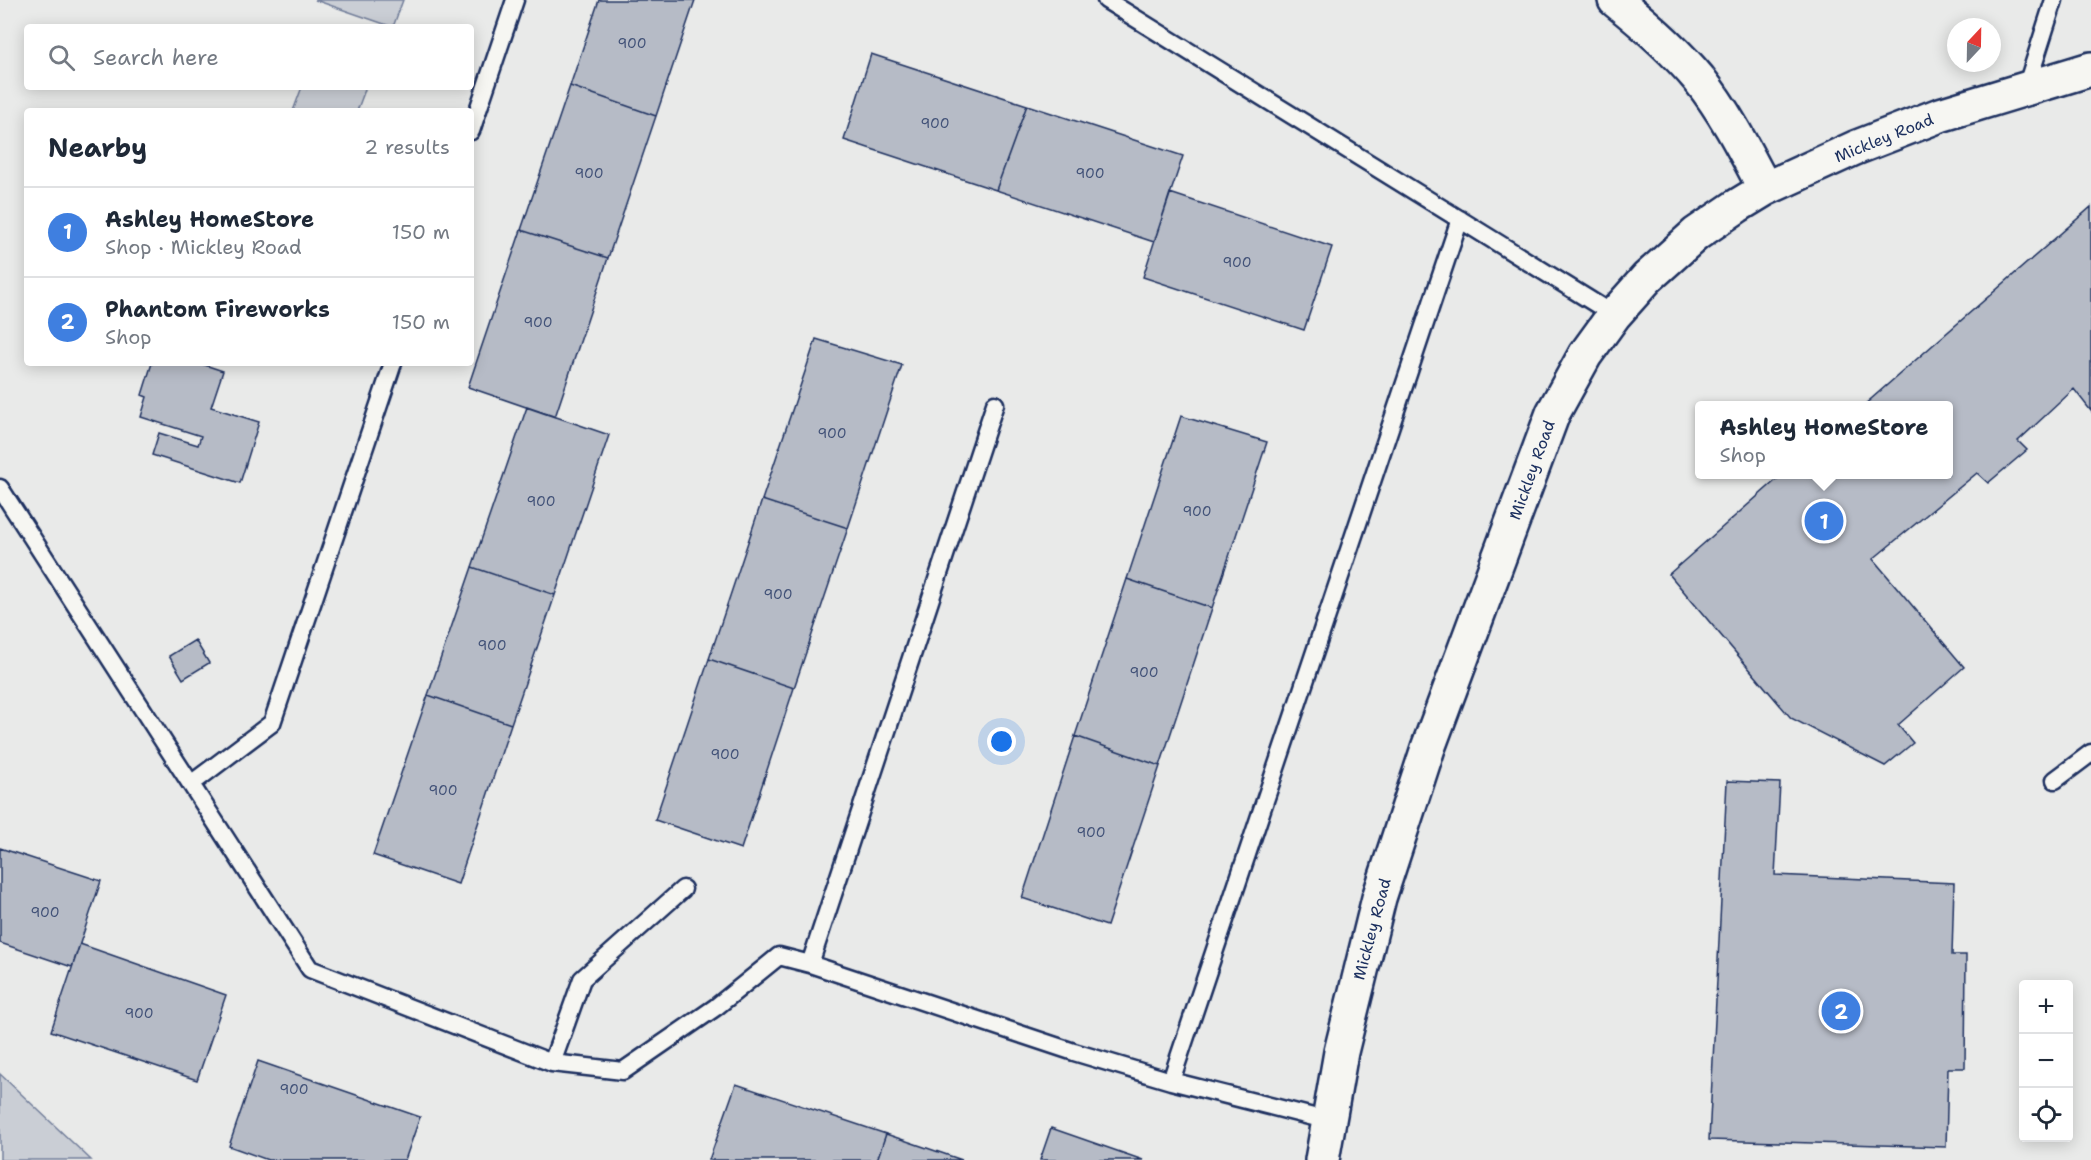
<!DOCTYPE html>
<meta charset="utf-8">
<style>
:root{--surface:#fff;--page:#f6f6f7;--text:#1f2937;--muted:#747a83;--line:#e0e1e3;--accent:#7c3aed}
body{margin:0;font-family:"Shantell Sans",sans-serif;background:var(--page);color:var(--text)}
.controls{position:absolute;right:18px;bottom:18px;display:grid;overflow:hidden;border-radius:6px;box-shadow:0 3px 15px #0003}
.controls button{width:54px;height:54px;display:grid;place-items:center;padding:0;border:0;border-bottom:2px solid var(--line);background:var(--surface);color:var(--text);font:30px sans-serif}
.compass{position:absolute;left:1947px;top:18px;width:54px;height:54px;border-radius:50%;background:var(--surface);box-shadow:0 3px 15px #0003;rotate:22deg}
.you{position:absolute;left:1002px;top:742px;width:21px;height:21px;margin:-15px;border:4px solid #fff;border-radius:50%;background:#1a73e8;box-shadow:0 0 0 9px #1a73e833}
.badge{display:grid;place-items:center;width:39px;height:39px;border-radius:50%;background:var(--accent);color:#fff;font-size:20px;font-weight:700}
.pin{position:absolute;translate:-50% -50%;border:3px solid #fff;box-shadow:0 2px 6px #0006}
.popup{position:absolute;left:1695px;top:401px;width:258px;height:78px;box-sizing:border-box;display:grid;place-content:center;border-radius:6px;background:var(--surface);filter:drop-shadow(0 2px 4px #0005);font-size:20px;white-space:nowrap;color:var(--muted)}
.popup b{font-size:22px;color:var(--text)}
.popup::after{content:'';position:absolute;left:50%;top:100%;margin-left:-12px;border:12px solid transparent;border-top-color:var(--surface)}
.list{margin:0;padding:0;list-style:none}
h2{display:flex;justify-content:space-between;align-items:center;height:78px;margin:0;padding:0 24px;font-size:26px}
h2 small{font-size:20px;font-weight:400;color:var(--muted)}
.list li{display:grid;grid-template-columns:39px 1fr auto;gap:18px;align-items:center;box-sizing:border-box;height:90px;padding:0 24px;border-top:2px solid var(--line)}
.list b{display:block;font-size:22px;white-space:nowrap}
.list p{margin:0;font-size:20px;white-space:nowrap;color:var(--muted)}
.list em{font-size:20px;font-style:normal;color:var(--muted)}
.icon{flex:none;width:33px;height:33px;fill:none;stroke:currentColor;stroke-width:2;stroke-linecap:round;stroke-linejoin:round}
.map{position:relative;flex:none;width:2091px;height:1160px;overflow:hidden}
.search{position:absolute;background:var(--surface);box-shadow:0 3px 15px #0003;left:24px;top:24px;width:450px;height:66px;display:flex;align-items:center;gap:15px;box-sizing:border-box;padding:0 21px;border-radius:6px;color:var(--muted);font-size:22px}
.panel{position:absolute;background:var(--surface);box-shadow:0 3px 15px #0003;left:24px;top:108px;width:450px;height:258px;border-radius:6px}
.map>svg:first-child{display:block}
.green{fill:#caced5;stroke:#727e9a;stroke-width:1.5}
.building{fill:#b6bbc6;stroke:#1b2f5e;stroke-width:1.5}
.lines{fill:none;stroke-linecap:round;stroke-linejoin:round}
.lane-casing{stroke:#1b2f5e;stroke-width:21}
.secondary-casing{stroke:#1b2f5e;stroke-width:38}
.lane{stroke:#f6f6f2;stroke-width:16}
.secondary{stroke:#f6f6f2;stroke-width:33}
.labels{text-anchor:middle;dominant-baseline:central;stroke-width:4.5;stroke-linejoin:round;paint-order:stroke}
.number-label{font-size:14px;fill:#425278}
.street-label{font-size:16px;fill:#1b2f5e;stroke:#f6f6f2}
</style>
<div class="map">
<svg width="2091" height="1160" viewBox="0 0 2091 1160">
<rect width="100%" height="100%" fill="#e9eae9"/>
<filter id="ink" filterUnits="userSpaceOnUse"><feTurbulence type="fractalNoise" baseFrequency=".0167" numOctaves="2"/><feDisplacementMap in="SourceGraphic" scale="12" xChannelSelector="R" yChannelSelector="G"/><feConvolveMatrix kernelMatrix="1 2 1 2 8 2 1 2 1" color-interpolation-filters="sRGB"/></filter>
<g filter="url(#ink)">
<path class="green" d="M315,0H403L393,27Z
M302,87H366L357,111H293Z
M0,1074L91,1160H0Z"/>
<path class="building" d="M599,0H695L656,116L570,86Z
M871,54L1027,105L996,190L844,140Z
M570,86L656,116L608,258L521,230Z
M1027,105L1183,156L1154,242L996,190Z
M1170,193L1332,247L1304,330L1143,277Z
M2091,207V411L2074,389L2018,441L2027,450L1988,483L1977,473L1873,559L1964,667L1898,725L1913,743L1885,766L1791,718L1669,574L1783,474H1948V406H1863Z
M521,230L608,258L555,417L468,387Z
M816,339L902,365L848,528L762,500Z
M152,363H199L223,371L211,407L259,422L240,483L152,455L159,433L198,445L201,436L141,417L147,397L142,395Z
M527,407L609,435L555,595L472,567Z
M1181,416L1267,442L1212,608L1127,579Z
M762,500L848,528L794,688L709,659Z
M472,567L555,595L511,724L428,695Z
M1127,579L1212,608L1160,766L1075,736Z
M195,640L209,663L183,679L169,656Z
M709,659L794,688L741,849L655,820Z
M428,695L511,724L458,884L373,855Z
M1075,736L1160,766L1107,926L1022,898Z
M1727,781L1780,783L1775,875L1954,883L1952,955H1966L1965,1068H1948L1946,1147L1709,1140Z
M0,848L101,881L72,967L0,943Z
M80,944L226,995L197,1080L51,1031Z
M258,1061L420,1117L405,1160H268L229,1146Z
M736,1084L886,1134L877,1160H709Z
M1051,1128L1143,1160H1040Z
M886,1134L962,1160H877Z"/>
<g class="lines">
<defs>
<path id="lane" d="M1106,0L1614,315
M2026,88L2054,0
M471,131L515,0
M0,488L310,969L552,1063L623,1071L716,1007L779,956L810,964L1074,1052L1171,1081L1329,1121
M2055,780L2091,753
M191,784L272,723L393,363
M810,964L995,404
M552,1063L582,979L683,889
M1171,1081L1460,219"/>
<path id="secondary" d="M1615,0C1645,24 1674,49 1699,79C1726,113 1745,151 1765,189
M1322,1160L1341,1052L1379,898L1428,748L1553,413L1585,355L1614,315L1647,278L1696,234L1737,206L1765,189L1855,148L1940,115L2091,69"/>
</defs>
<use href="#lane" class="lane-casing"/>
<use href="#secondary" class="secondary-casing"/>
<use href="#lane" class="lane"/>
<use href="#secondary" class="secondary"/>
</g>
</g>
<g class="labels">
<g class="number-label">
<text x="632" y="43">900</text>
<text x="935" y="123">900</text>
<text x="589" y="173">900</text>
<text x="1090" y="173">900</text>
<text x="1237" y="262">900</text>
<text x="538" y="322">900</text>
<text x="832" y="433">900</text>
<text x="541" y="501">900</text>
<text x="1197" y="511">900</text>
<text x="778" y="594">900</text>
<text x="492" y="645">900</text>
<text x="1144" y="672">900</text>
<text x="725" y="754">900</text>
<text x="443" y="790">900</text>
<text x="1091" y="832">900</text>
<text x="45" y="912">900</text>
<text x="139" y="1013">900</text>
<text x="294" y="1089">900</text>
</g>
<g class="street-label">
<text transform="translate(1884 138) rotate(-22)">Mickley Road</text>
<text transform="translate(1532 470) rotate(-70)">Mickley Road</text>
<text transform="translate(1372 929) rotate(-75)">Mickley Road</text>
</g>
</g>
</svg>
<div class="controls">
<button>+</button>
<button>−</button>
<button><svg class="icon" aria-label="locate" viewBox="0 0 24 24"><circle cx="12" cy="12" r="6"/><path d="M12 2v4M12 18v4M2 12h4M18 12h4"/></svg></button>
</div>
<svg class="compass" viewBox="-18 -18 36 36"><path d="M0-13l5 13h-10z" fill="#e53935"/><path d="M0 13l5-13h-10z" fill="#747a83"/></svg>
<div class="you"></div>
<div class="pin badge" style="left:1824px;top:521px;background:#3f7fe0">1</div>
<div class="popup"><b>Ashley HomeStore</b>Shop</div>
<div class="pin badge" style="left:1841px;top:1011px;background:#3f7fe0">2</div>
<div class="search"><svg class="icon" aria-label="search" viewBox="0 0 24 24"><circle cx="10" cy="10" r="6"/><path d="M15 15l6 6"/></svg>Search here</div>
<section class="panel">
<h2>Nearby<small>2 results</small></h2>
<ul class="list">
<li><span class="badge" style="background:#3f7fe0">1</span><div><b>Ashley HomeStore</b><p>Shop · Mickley Road</p></div><em>150 m</em></li>
<li><span class="badge" style="background:#3f7fe0">2</span><div><b>Phantom Fireworks</b><p>Shop</p></div><em>150 m</em></li>
</ul>
</section>
</div>
